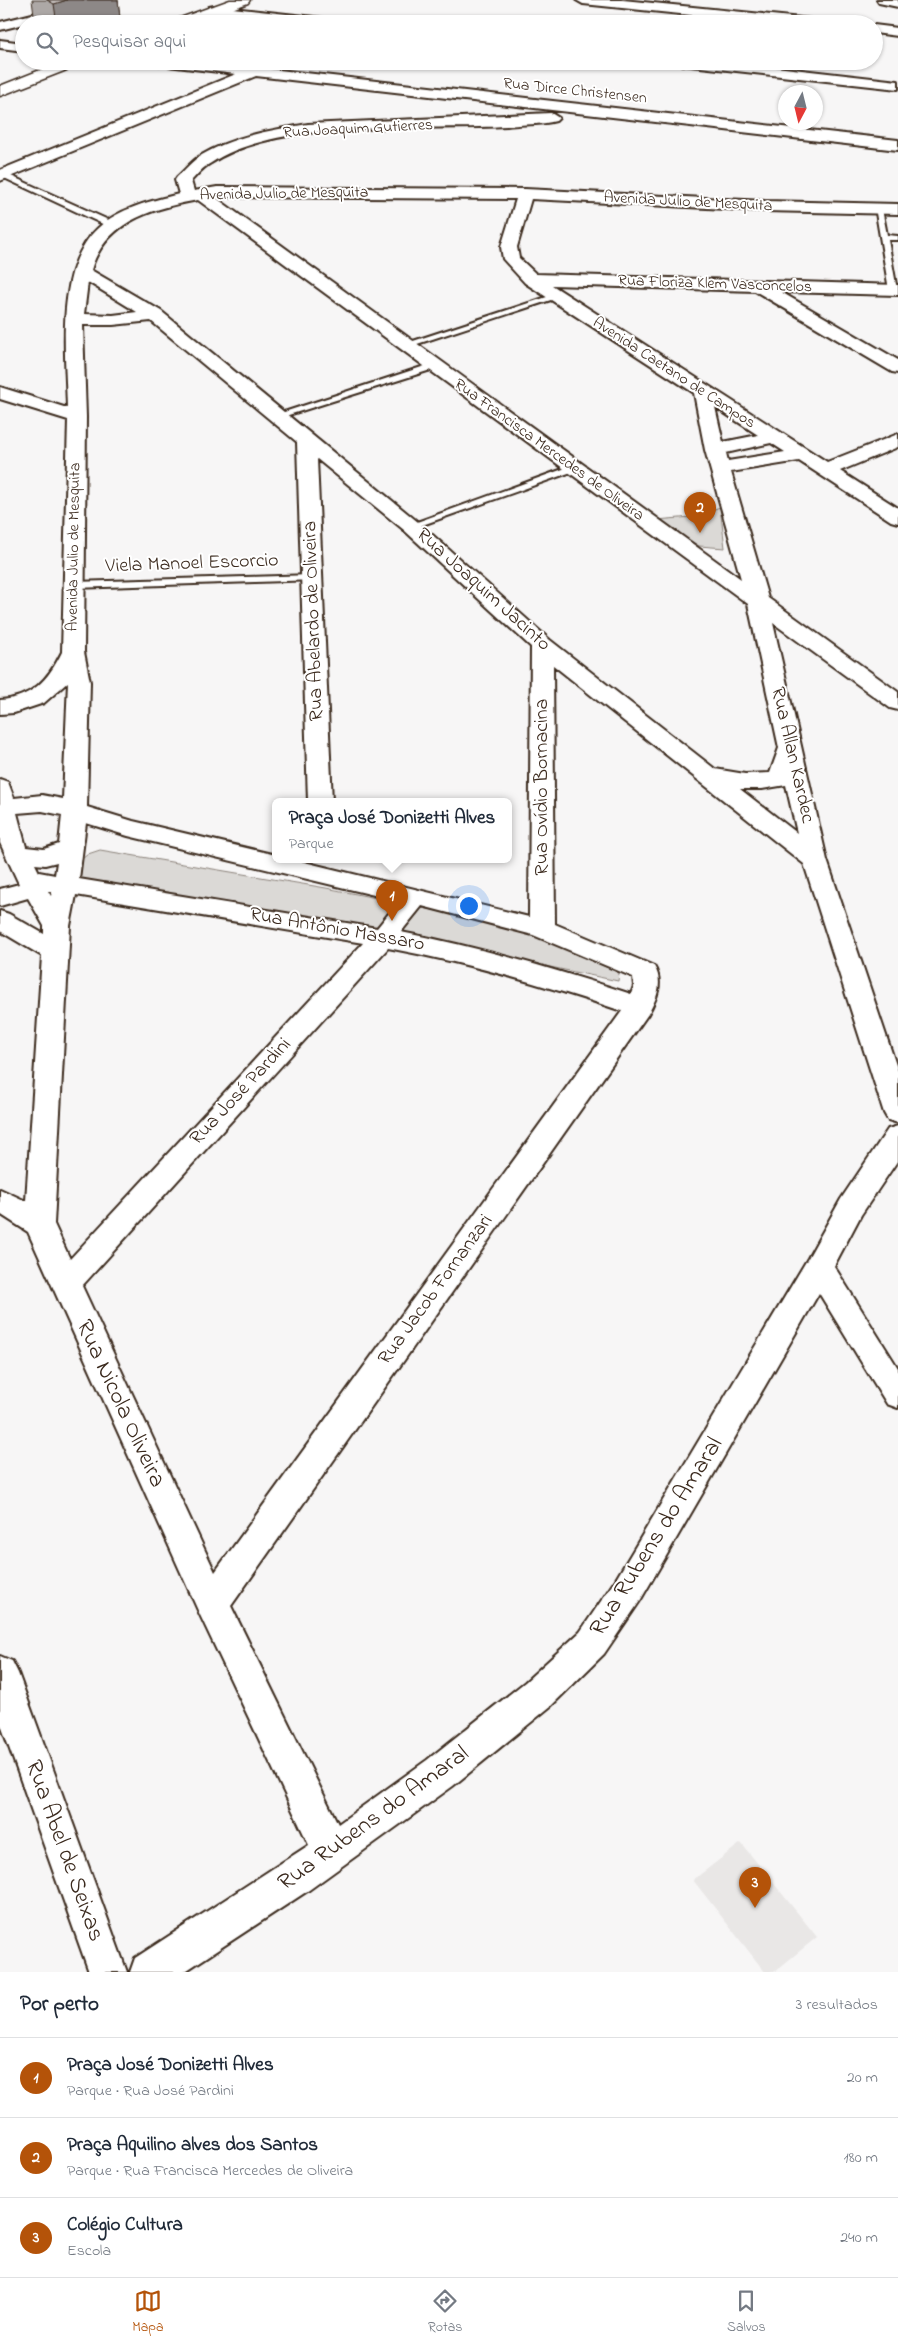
<!DOCTYPE html>
<html lang="pt">
<meta charset="utf-8">
<style>
:root{--surface:#fff;--page:#f2f2f3;--text:#1f2937;--muted:#747a83;--line:#e0e1e3;--accent:#b45309}
body{margin:0;font-family:"Indie Flower",sans-serif;background:var(--page);color:var(--text)}
.compass{position:absolute;left:778px;top:85px;width:45px;height:45px;border-radius:50%;background:var(--surface);box-shadow:0 1px 4px #0004;rotate:187deg}
.you{position:absolute;left:468px;top:905px;width:18px;height:18px;margin:-12px;border:4px solid #fff;border-radius:50%;background:#1a73e8;box-shadow:0 0 0 8px #1a73e833}
.badge{display:grid;place-items:center;width:32px;height:32px;border-radius:50%;background:var(--accent);color:#fff;font-size:16px;font-weight:700}
.pin{position:absolute;translate:-50% -41px;filter:drop-shadow(0 1px 2px #0008)}
.pin::after{content:'';position:absolute;top:26px;width:18px;height:15px;background:inherit;clip-path:polygon(0 0,100% 0,50% 100%)}
.popup{position:absolute;left:272px;top:798px;width:240px;height:65px;box-sizing:border-box;display:grid;place-content:center;border-radius:8px;background:var(--surface);filter:drop-shadow(0 1px 4px #0005);font-size:16px;white-space:nowrap;color:var(--muted)}
.popup b{font-size:19px;color:var(--text)}
.popup::after{content:'';position:absolute;left:50%;top:100%;margin-left:-10px;border:10px solid transparent;border-top-color:var(--surface)}
.list{margin:0;padding:0;list-style:none}
h2{display:flex;justify-content:space-between;align-items:center;height:65px;margin:0;padding:0 20px;font-size:21px}
h2 small{font-size:16px;font-weight:400;color:var(--muted)}
.list li{display:grid;grid-template-columns:32px 1fr auto;gap:15px;align-items:center;box-sizing:border-box;height:80px;padding:0 20px;border-top:1px solid var(--line)}
.list b{display:block;font-size:19px;white-space:nowrap}
.list p{margin:0;font-size:16px;white-space:nowrap;color:var(--muted)}
.list em{font-size:16px;font-style:normal;color:var(--muted)}
.icon{flex:none;width:28px;height:28px;fill:none;stroke:currentColor;stroke-width:2;stroke-linecap:round;stroke-linejoin:round}
.map{position:relative;flex:none;width:898px;height:1972px;overflow:hidden}
.search{position:absolute;background:var(--surface);box-shadow:0 1px 4px #0004;left:15px;right:15px;top:15px;height:55px;display:flex;align-items:center;gap:12px;box-sizing:border-box;padding:0 18px;border-radius:28px;color:var(--muted);font-size:19px}
.sheet{height:305px;background:var(--surface)}
nav{display:flex;justify-content:space-around;align-items:center;box-sizing:border-box;height:70px;border-top:1px solid var(--line);background:var(--surface);font-size:14px;color:var(--muted)}
nav a{display:grid;justify-items:center;gap:2px}
nav .on{color:var(--accent)}
.map>svg:first-child{display:block}
.built{fill:#e9e7e6}
.green{fill:#dbd9d6;stroke:#8b827a}
.lines{fill:none;stroke-linecap:round;stroke-linejoin:round}
.lane-casing{stroke:#3b2a1e;stroke-width:4}
.street-casing{stroke:#3b2a1e;stroke-width:4}
.secondary-casing{stroke:#3b2a1e;stroke-width:3}
.lane{fill:#fff;fill-rule:evenodd}
.street{fill:#fff;fill-rule:evenodd}
.secondary{fill:#fff;fill-rule:evenodd}
.wall{fill:#ada8a6;stroke:#3b2a1e}
.shaded-wall{fill:#8d8887;stroke:#3b2a1e}
.building{fill:#c9c3c1;stroke:#3b2a1e}
.labels{text-anchor:middle;dominant-baseline:central;stroke-width:4;stroke-linejoin:round;paint-order:stroke}
.far-street-label{font-size:16px;fill:#3b2a1e;stroke:#fff}
.street-label{font-size:20px;fill:#3b2a1e;stroke:#fff}
.near-street-label{font-size:24px;fill:#3b2a1e;stroke:#fff}
</style>
<div class="map">
<svg width="898" height="1972" viewBox="0 0 898 1972">
<rect width="100%" height="100%" fill="#f7f6f6"/>
<filter id="ink" filterUnits="userSpaceOnUse"><feTurbulence type="fractalNoise" baseFrequency=".02" numOctaves="2"/><feDisplacementMap in="SourceGraphic" scale="10" xChannelSelector="R" yChannelSelector="G"/><feConvolveMatrix kernelMatrix="1 2 1 2 8 2 1 2 1" color-interpolation-filters="sRGB"/></filter>
<g filter="url(#ink)">
<path class="built" d="M741,1843L817,1937L774,1972H765L693,1880Z"/>
<path class="green" d="M720,507L725,548L699,546L656,520L692,517Z
M100,850L326,888L416,906L540,936L619,973L618,981L400,936L82,884L76,875V864L88,854Z"/>
<g class="lines">
<defs>
<path id="lane" d="M0,171L115,223L116,225L109,227L0,176Z
M875,207L882,209L887,235L898,236V240H888L897,290L893,292L889,290Z
M553,295L560,297L408,347L401,345Z
M434,363L438,366L437,368L279,418L272,416Z
M574,465L577,466V470L414,528L411,529L406,526Z
M312,575L317,578L316,580L74,588L69,585L74,582Z"/>
<path id="street" d="M89,0H112L110,3L0,30V22Z
M576,0H623L821,20L828,24H778L583,4Z
M877,0H898V7L879,3Z
M214,6L341,20L348,24H301L209,13L207,10L209,7Z
M874,25L898,28V36L874,33Z
M0,40L24,43V51L0,48Z
M152,61H199L898,140V150L256,76L0,181V170L236,74L159,65Z
M675,61H723L898,81V89L682,65Z
M551,113L559,118L556,121C541,125 523,124 507,126C424,131 280,117 211,163C203,167 197,175 191,181L194,191L217,187L525,189L765,201L898,204V214L765,211L531,199L517,247L519,258L536,274L898,285V295L781,292L898,360V373L892,372L755,291L552,285L827,462L898,434V447L840,471L898,508V523L891,521L799,461L731,472L768,598L898,692V710L890,708L773,623L827,860L898,1071V1123L888,1120L884,1113L804,864L553,665L555,924L654,966C664,982 657,998 648,1014L231,1606L338,1824L427,1760L525,1682L580,1632L616,1579L808,1258L841,1199L888,1129L898,1126V1160L861,1215L834,1266L898,1368V1408L887,1404L819,1293L640,1601L604,1654L551,1706L453,1786L309,1890L184,1972H130L135,1958L309,1845L200,1615L28,1232L0,1214V1189L26,1201L42,956L0,931V911L9,914L44,934V926L28,898L0,906V889L19,884L0,843V779L8,782L14,798L42,795L63,799L68,682L44,703L14,713L0,714V700C32,698 48,680 62,652L68,420L0,399V387L67,408C66,355 54,268 98,228C119,208 151,201 179,194L175,180L177,177C185,170 192,161 200,156C233,136 271,130 308,124ZM215,197L516,199L501,247L503,259L525,283L694,393L705,450L741,579ZM198,200L748,604L779,748L770,773L745,774L715,769L550,640L418,522L161,311L91,270C105,221 154,208 198,200ZM88,282L137,312L113,315L84,314ZM151,321L297,442L308,802H332L317,459L404,530L531,647L529,917L296,860H276V855L133,821L87,807L90,682L84,652L86,417L83,325H113ZM715,407L758,435L723,442ZM771,443L785,452L728,461L726,453ZM786,785L797,833L740,789H762ZM42,811L62,815L59,844L44,849L26,847L17,813ZM86,823L128,836L399,901L377,928L79,879ZM57,862L55,875L39,872L35,864L45,865ZM48,891H52L51,896ZM76,895L363,943L70,1259L54,1224L70,926ZM422,906L533,935L633,977L634,986L631,994C555,969 479,947 401,932ZM388,948C468,963 545,985 622,1011L215,1572L82,1286Z
M0,1656L12,1661L18,1673L127,1972H89L0,1722Z"/>
<path id="secondary" d="M230,0H250L248,3L191,24H170L172,21Z
M63,61H84L82,64L0,96V86Z"/>
</defs>
<use href="#lane" class="lane-casing"/>
<use href="#street" class="street-casing"/>
<use href="#secondary" class="secondary-casing"/>
<use href="#lane" class="lane"/>
<use href="#street" class="street"/>
<use href="#secondary" class="secondary"/>
</g>
<path class="wall" d="M32,0H118L120,18L93,24H36L35,23Z"/>
<path class="shaded-wall" d="M67,0H118L120,18L93,24H57L54,4Z"/>
<path class="building" d="M47,0H67L54,4Z"/>
</g>
<g class="labels">
<g class="far-street-label">
<text transform="translate(575 91) rotate(6)">Rua Dirce Christensen</text>
<text transform="translate(358 129) rotate(-3)">Rua Joaquim Gutierres</text>
<text transform="translate(284 194) rotate(-1)">Avenida Julio de Mesquita</text>
<text transform="translate(688 202) rotate(3)">Avenida Julio de Mesquita</text>
<text transform="translate(715 284) rotate(2)">Rua Floriza Klem Vasconcelos</text>
<text transform="translate(674 373) rotate(33)">Avenida Caetano de Campos</text>
<text transform="translate(549 450) rotate(36)">Rua Francisca Mercedes de Oliveira</text>
<text transform="translate(74 547) rotate(-89)">Avenida Julio de Mesquita</text>
</g>
<g class="street-label">
<text transform="translate(192 564) rotate(-2)">Viela Manoel Escorcio</text>
<text transform="translate(483 590) rotate(42)">Rua Joaquim Jacinto</text>
<text transform="translate(314 621) rotate(-92)">Rua Abelardo de Oliveira</text>
<text transform="translate(792 755) rotate(77)">Rua Allan Kardec</text>
<text transform="translate(542 787) rotate(-90)">Rua Ovídio Bornacina</text>
<text transform="translate(337 930) rotate(10)">Rua Antônio Massaro</text>
<text transform="translate(241 1092) rotate(-47)">Rua José Pardini</text>
<text transform="translate(436 1290) rotate(-54)">Rua Jacob Fornanzari</text>
</g>
<g class="near-street-label">
<text transform="translate(120 1404) rotate(65)">Rua Nicola Oliveira</text>
<text transform="translate(657 1537) rotate(-58)">Rua Rubens do Amaral</text>
<text transform="translate(374 1819) rotate(-36)">Rua Rubens do Amaral</text>
<text transform="translate(64 1851) rotate(70)">Rua Abel de Seixas</text>
</g>
</g>
</svg>
<svg class="compass" viewBox="-18 -18 36 36"><path d="M0-13l5 13h-10z" fill="#e53935"/><path d="M0 13l5-13h-10z" fill="#747a83"/></svg>
<div class="you"></div>
<div class="pin badge" style="left:392px;top:921px">1</div>
<div class="popup"><b>Praça José Donizetti Alves</b>Parque</div>
<div class="pin badge" style="left:700px;top:533px">2</div>
<div class="pin badge" style="left:755px;top:1908px">3</div>
<div class="search"><svg class="icon" aria-label="search" viewBox="0 0 24 24"><circle cx="10" cy="10" r="6"/><path d="M15 15l6 6"/></svg>Pesquisar aqui</div>
</div>
<section class="sheet">
<h2>Por perto<small>3 resultados</small></h2>
<ul class="list">
<li><span class="badge">1</span><div><b>Praça José Donizetti Alves</b><p>Parque · Rua José Pardini</p></div><em>20 m</em></li>
<li><span class="badge">2</span><div><b>Praça Aquilino alves dos Santos</b><p>Parque · Rua Francisca Mercedes de Oliveira</p></div><em>180 m</em></li>
<li><span class="badge">3</span><div><b>Colégio Cultura</b><p>Escola</p></div><em>240 m</em></li>
</ul>
</section>
<nav>
<a class="on"><svg class="icon" aria-label="map" viewBox="0 0 24 24"><path d="M3 6l6-2 6 2 6-2v14l-6 2-6-2-6 2zM9 4v14M15 6v14"/></svg>Mapa</a>
<a><svg class="icon" aria-label="directions" viewBox="0 0 24 24"><path d="M12 3l9 9-9 9-9-9zM9 14v-3h6M13 9l2 2-2 2"/></svg>Rotas</a>
<a><svg class="icon" aria-label="saved" viewBox="0 0 24 24"><path d="M7 4h10v16l-5-4-5 4z"/></svg>Salvos</a>
</nav>
